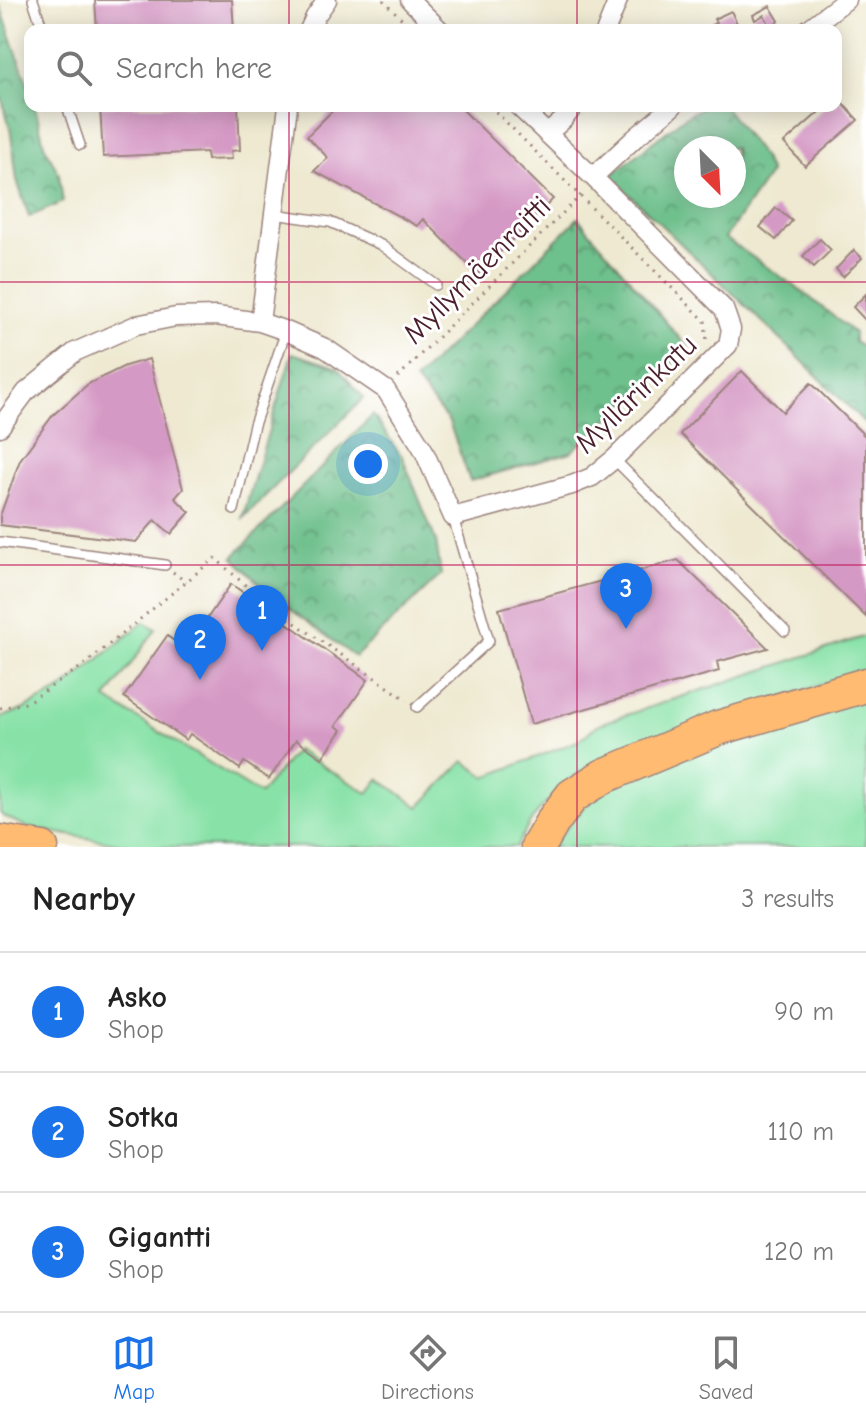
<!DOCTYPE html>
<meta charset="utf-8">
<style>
:root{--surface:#fff;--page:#f2f2f2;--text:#222;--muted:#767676;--line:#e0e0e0;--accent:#1a73e8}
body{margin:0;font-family:"Comic Neue",sans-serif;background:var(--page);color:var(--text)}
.compass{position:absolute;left:674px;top:136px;width:72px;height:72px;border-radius:50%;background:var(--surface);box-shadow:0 4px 20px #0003;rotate:156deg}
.you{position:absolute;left:368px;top:464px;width:28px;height:28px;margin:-20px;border:6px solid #fff;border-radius:50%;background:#1a73e8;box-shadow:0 0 0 12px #1a73e833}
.badge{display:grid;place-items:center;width:52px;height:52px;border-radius:50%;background:var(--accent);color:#fff;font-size:26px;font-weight:700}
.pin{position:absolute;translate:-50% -66px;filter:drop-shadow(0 2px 4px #0008)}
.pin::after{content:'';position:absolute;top:42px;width:28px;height:24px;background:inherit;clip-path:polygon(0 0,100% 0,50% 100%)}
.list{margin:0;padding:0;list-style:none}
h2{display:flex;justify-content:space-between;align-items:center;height:104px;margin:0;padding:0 32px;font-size:34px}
h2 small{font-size:26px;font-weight:400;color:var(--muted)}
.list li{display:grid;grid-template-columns:52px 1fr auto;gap:24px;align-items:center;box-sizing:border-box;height:120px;padding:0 32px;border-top:2px solid var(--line)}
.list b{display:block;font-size:30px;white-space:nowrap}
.list p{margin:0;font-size:26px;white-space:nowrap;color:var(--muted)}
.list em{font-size:26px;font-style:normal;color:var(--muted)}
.icon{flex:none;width:44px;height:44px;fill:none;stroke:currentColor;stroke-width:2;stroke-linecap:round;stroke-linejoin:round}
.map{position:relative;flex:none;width:866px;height:847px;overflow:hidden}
.search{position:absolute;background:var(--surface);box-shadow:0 4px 20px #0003;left:24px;right:24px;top:24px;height:88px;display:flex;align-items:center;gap:20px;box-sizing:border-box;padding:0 28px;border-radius:16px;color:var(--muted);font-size:30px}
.sheet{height:464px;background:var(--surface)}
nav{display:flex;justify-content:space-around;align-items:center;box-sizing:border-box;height:112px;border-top:2px solid var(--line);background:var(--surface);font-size:22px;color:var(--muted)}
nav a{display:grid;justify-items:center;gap:4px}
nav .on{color:var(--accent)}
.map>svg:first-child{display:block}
.grass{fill:#88e2a7;stroke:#698069;stroke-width:2}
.forest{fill:url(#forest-crowns);stroke:#5c705c;stroke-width:2;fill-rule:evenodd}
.building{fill:#d599c5}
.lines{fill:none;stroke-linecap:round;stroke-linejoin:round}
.lane-casing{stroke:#9c847e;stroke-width:12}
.street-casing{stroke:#9c847e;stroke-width:21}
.primary-casing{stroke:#9c847e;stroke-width:33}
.highway-casing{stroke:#9c847e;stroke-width:37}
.path{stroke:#9c847e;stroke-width:3;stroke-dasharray:2 6;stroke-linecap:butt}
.lane{stroke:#fff;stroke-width:9}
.street{stroke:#fff;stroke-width:18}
.primary{stroke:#ffbb71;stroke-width:30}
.highway{stroke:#ffbb71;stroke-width:34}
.grid{fill:none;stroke:#c2185b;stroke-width:2;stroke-opacity:0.55}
.labels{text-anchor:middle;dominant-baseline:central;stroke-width:6;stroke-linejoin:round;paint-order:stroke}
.street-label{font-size:30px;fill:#4a1f2b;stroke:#fff}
</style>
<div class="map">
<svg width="866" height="847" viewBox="0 0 866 847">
<defs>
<pattern id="forest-crowns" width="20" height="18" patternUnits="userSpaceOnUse" patternTransform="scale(2)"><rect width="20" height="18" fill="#6ec08c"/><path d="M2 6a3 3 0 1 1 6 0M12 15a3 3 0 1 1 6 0" fill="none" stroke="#5c9b73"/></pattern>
</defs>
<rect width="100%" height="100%" fill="#fff"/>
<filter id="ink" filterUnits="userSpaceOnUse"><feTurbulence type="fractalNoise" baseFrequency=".0125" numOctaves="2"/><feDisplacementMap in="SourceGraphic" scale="16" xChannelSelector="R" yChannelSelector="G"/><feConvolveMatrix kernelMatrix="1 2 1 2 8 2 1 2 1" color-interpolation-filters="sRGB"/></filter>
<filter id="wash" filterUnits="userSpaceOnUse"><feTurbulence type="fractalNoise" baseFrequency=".006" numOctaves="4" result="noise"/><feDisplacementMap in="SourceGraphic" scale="32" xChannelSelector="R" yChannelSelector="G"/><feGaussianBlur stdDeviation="1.8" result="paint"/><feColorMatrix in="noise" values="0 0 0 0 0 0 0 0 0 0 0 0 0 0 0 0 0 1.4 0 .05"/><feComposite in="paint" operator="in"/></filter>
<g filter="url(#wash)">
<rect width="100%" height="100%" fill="#eee9d0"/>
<path class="grass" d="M144,622L156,629L106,699L260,794L296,750L368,793L379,779L419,807L464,761L486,777L578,741L599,724L866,636V671L639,742L600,758L562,785L532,819L516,847H138L29,828L3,816L0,813V718L22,710L61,690Z
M866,694V847H551L587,804L617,782L711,743Z"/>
<path class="forest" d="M0,5L30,91V106H35L44,145L59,174L63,202L29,217L17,180L10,127L0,93Z
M705,106H724L763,158L770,173L725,238L803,292L854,333V342L866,349V424L770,329L610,176L686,116ZM734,148V196H686V148Z
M578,218L688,348L571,452L470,481L449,422L415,380Z
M292,353L337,367L364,398L242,519Z
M373,415L402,456L436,541L441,575L355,657L270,594L233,557Z"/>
<g id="blocks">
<path class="building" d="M95,0H232L234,30H97Z
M770,6L779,21L770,26L764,15L755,20L753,15Z
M731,11L740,30H701L716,23L714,19Z
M836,96L858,120L805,166L784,143L826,106H836Z
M100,106H238L240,150L231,151L232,159L207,160L206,152L103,157Z
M337,106H459L553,199L478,274L423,219L417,226L314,171L328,158L307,136Z
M776,208L792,221L776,240L760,227Z
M820,239L831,250L814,267L803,256Z
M854,250L862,258L843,277L836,269Z
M866,294V321L853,307Z
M149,359L183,489L175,498L190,512L171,534L155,520L136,542L0,525V516L20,460L53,415L88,384L125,366Z
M742,371L783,412L811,383L866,437V617L680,434Z
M678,560L768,648L717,662L719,671L531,724L499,609Z
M231,584L368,680L336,726L342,730L322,758L296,740L269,779L244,762L240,769L190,734L186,740L124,697L167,636L186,649Z"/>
</g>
</g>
<g filter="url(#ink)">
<use href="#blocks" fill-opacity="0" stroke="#9c847e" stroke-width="2"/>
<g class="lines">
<defs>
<path id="lane" d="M33,0L43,30
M67,106L80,145
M274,214L330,222L381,245L436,285
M614,459L785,631
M234,510L254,425L286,331
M0,542L165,565
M417,707L489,641L453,517"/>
<path id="street" d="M410,0L440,30
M309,30L315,17L327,0
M606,30L618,0
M807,30L846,0
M547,134L563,120L574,106
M593,177L635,138L673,106
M260,322L288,106
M0,427L26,392L75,352L136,325L176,317L216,316L260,322L286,331L325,348L386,390L423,449L453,517L572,485L592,477L614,459L728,345L731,329L724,309L593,177L518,106"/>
<path id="primary" d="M0,840L43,847"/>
<path id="highway" d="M538,847L553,821L572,796L604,776L718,728L866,685"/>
</defs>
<use href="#lane" class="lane-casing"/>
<use href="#street" class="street-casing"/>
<use href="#primary" class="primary-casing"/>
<use href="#highway" class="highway-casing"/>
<path class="path" d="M383,0L413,30
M490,106L705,321L707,342
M398,377L585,191
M173,572L186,582
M0,708L26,703L84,665L215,558L263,601L407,700"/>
<use href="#lane" class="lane"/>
<use href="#street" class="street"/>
<use href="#primary" class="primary"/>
<use href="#highway" class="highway"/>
</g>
</g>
<path class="grid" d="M289,0V30M577,0V30M289,106V847M577,106V847M0,282H866M0,565H866"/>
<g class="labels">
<g class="street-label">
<text transform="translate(477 270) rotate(-45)">Myllymäenraitti</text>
<text transform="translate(636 394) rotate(-44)">Myllärinkatu</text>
</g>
</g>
</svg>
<svg class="compass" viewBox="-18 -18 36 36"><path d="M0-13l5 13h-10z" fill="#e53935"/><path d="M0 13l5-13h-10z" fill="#767676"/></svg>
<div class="you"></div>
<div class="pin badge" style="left:262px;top:651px">1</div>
<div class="pin badge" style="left:200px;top:680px">2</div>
<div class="pin badge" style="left:626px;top:629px">3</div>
<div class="search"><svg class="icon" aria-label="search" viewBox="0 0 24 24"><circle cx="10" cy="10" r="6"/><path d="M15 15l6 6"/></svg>Search here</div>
</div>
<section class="sheet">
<h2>Nearby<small>3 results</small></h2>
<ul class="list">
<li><span class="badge">1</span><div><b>Asko</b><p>Shop</p></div><em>90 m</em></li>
<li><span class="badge">2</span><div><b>Sotka</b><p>Shop</p></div><em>110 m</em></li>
<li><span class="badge">3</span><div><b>Gigantti</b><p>Shop</p></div><em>120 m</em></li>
</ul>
</section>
<nav>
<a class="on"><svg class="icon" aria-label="map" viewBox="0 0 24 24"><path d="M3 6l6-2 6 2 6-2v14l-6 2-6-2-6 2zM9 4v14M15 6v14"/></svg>Map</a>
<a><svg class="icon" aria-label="directions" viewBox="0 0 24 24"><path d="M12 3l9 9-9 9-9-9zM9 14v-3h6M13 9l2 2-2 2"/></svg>Directions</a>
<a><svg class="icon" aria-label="saved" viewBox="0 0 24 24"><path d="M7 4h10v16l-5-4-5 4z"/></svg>Saved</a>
</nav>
